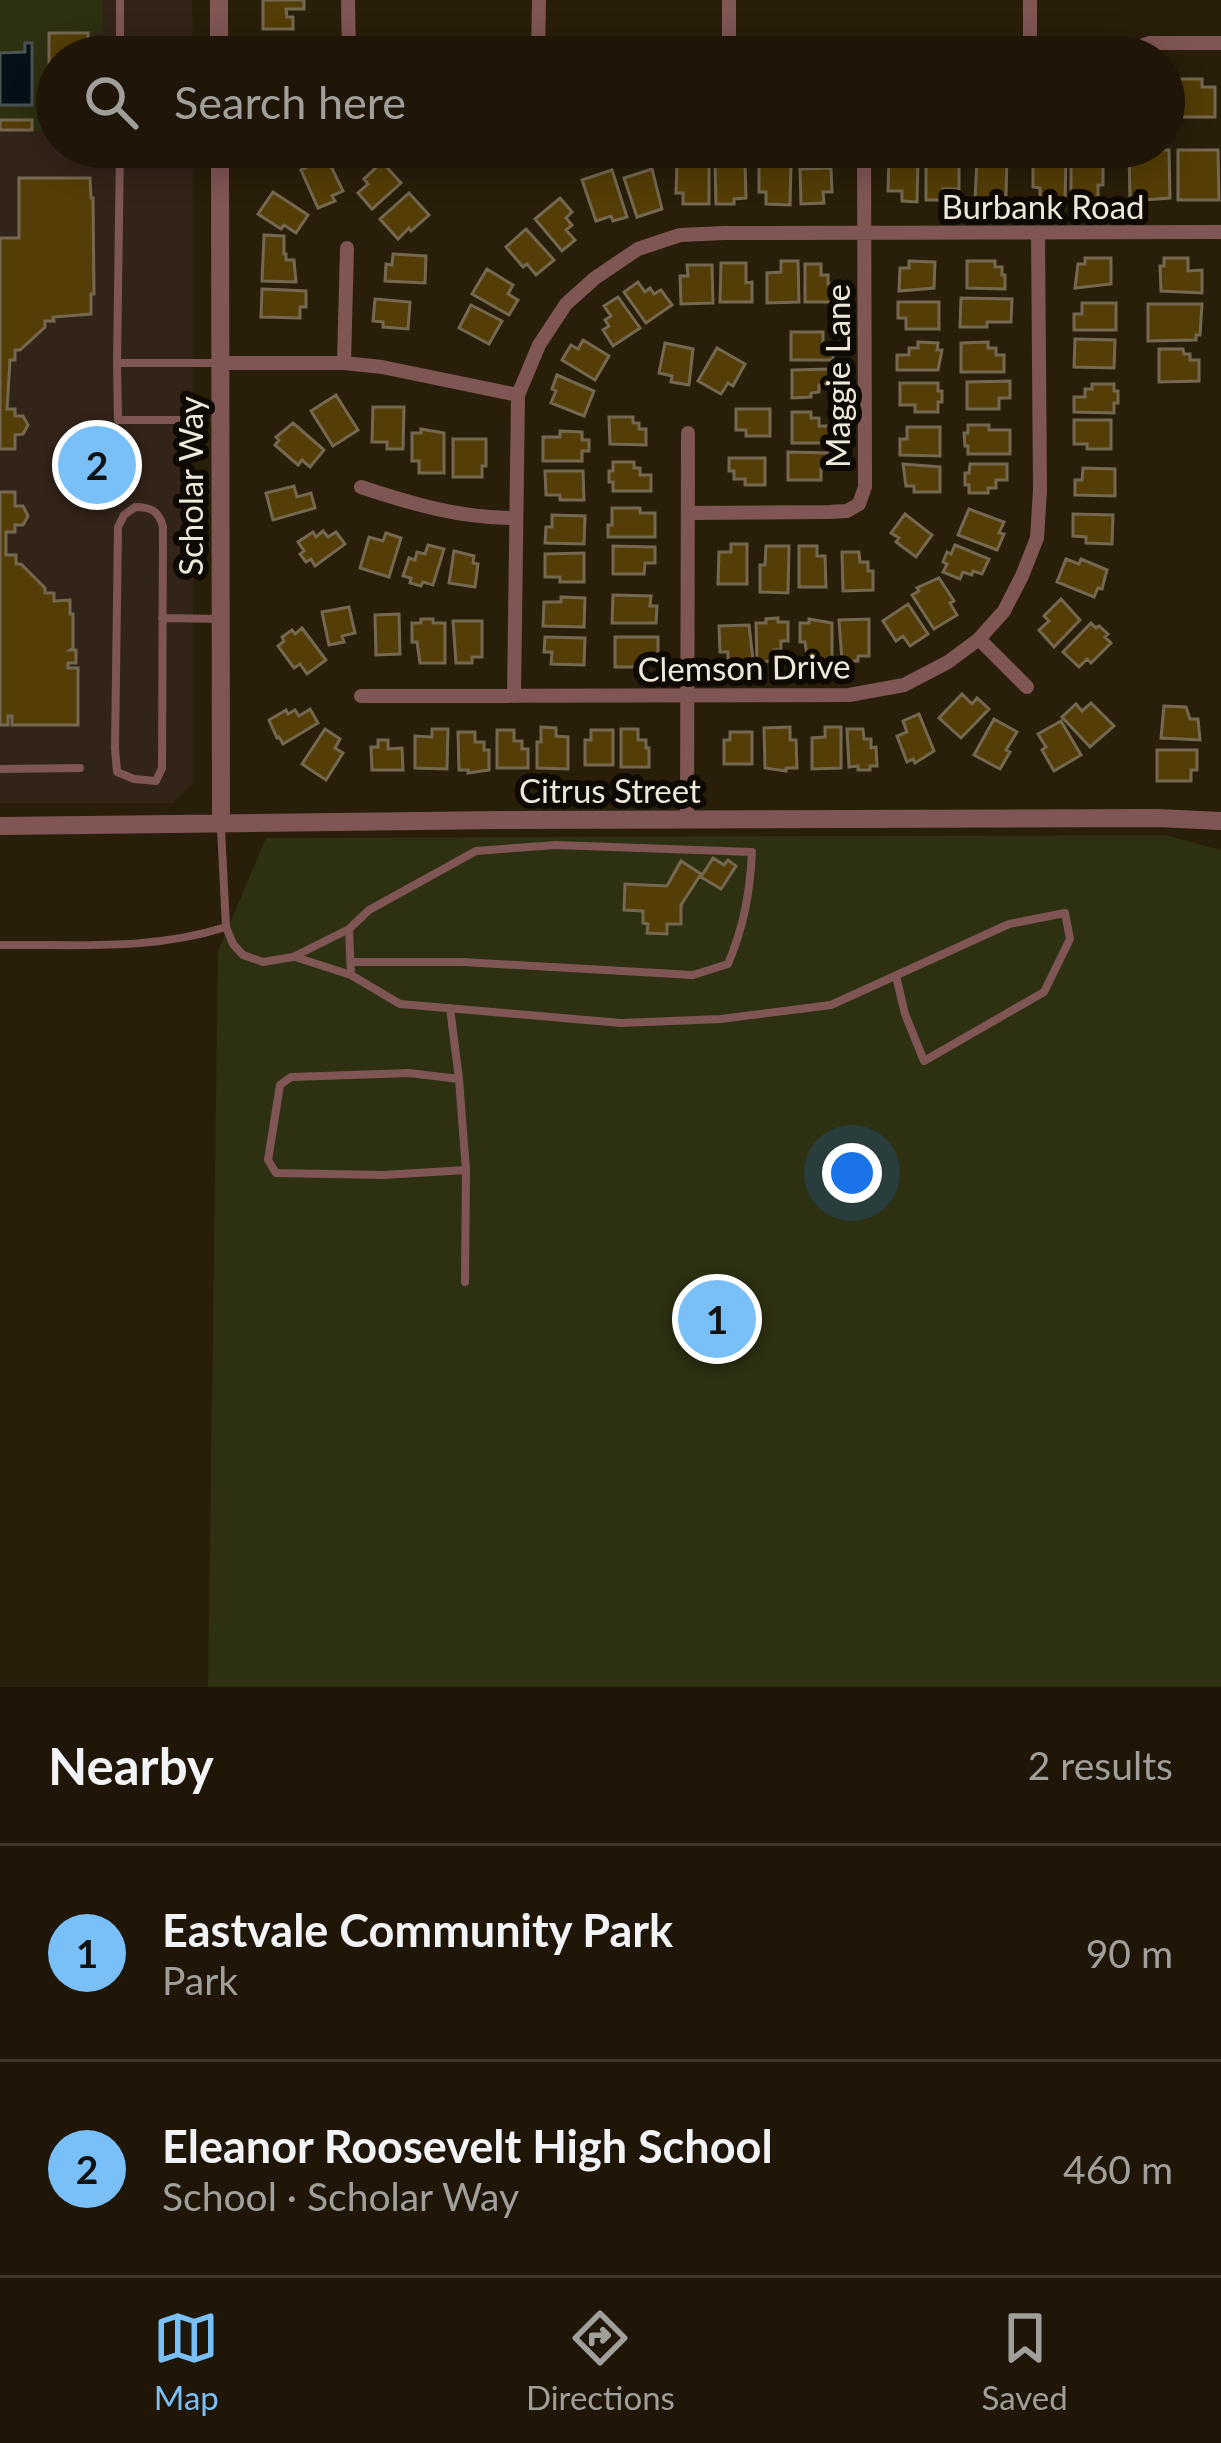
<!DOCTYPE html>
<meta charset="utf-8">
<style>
:root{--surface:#1f1607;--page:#271f11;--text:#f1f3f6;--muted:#a19f9b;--line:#3c3528;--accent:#79bff8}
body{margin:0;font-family:Lato,sans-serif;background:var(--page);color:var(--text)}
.you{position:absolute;left:852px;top:1173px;width:42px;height:42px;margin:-30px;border:9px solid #fff;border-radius:50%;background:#1a73e8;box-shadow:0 0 0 18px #1a73e833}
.badge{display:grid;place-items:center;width:78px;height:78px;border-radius:50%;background:var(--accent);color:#111;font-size:39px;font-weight:700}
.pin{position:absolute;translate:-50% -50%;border:6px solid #fff;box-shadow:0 3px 12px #0006}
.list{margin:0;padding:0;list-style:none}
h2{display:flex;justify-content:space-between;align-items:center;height:156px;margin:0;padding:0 48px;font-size:51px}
h2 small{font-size:39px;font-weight:400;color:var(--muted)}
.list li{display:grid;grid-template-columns:78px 1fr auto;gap:36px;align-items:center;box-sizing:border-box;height:216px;padding:0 48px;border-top:3px solid var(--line)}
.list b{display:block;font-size:45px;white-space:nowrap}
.list p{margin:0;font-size:39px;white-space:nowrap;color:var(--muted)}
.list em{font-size:39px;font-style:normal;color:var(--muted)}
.icon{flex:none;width:66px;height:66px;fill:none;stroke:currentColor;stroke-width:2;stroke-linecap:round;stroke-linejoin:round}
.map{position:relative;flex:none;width:1221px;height:1687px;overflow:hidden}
.search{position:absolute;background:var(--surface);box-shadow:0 6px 30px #0003;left:36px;right:36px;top:36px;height:132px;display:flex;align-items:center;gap:30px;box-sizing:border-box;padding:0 42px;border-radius:66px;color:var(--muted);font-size:45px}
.sheet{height:588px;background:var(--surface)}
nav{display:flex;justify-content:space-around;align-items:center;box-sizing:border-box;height:168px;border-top:3px solid var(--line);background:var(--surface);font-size:33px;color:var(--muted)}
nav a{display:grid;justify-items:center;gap:6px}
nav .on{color:var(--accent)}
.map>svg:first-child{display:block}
.education{fill:#332419}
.green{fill:#2e3012}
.water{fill:#051118;stroke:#4b5252;stroke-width:3}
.building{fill:#543d06;stroke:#756850;stroke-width:3}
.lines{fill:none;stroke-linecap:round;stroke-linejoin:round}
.service{stroke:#7f5654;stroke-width:8}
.minor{stroke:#7f5654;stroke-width:14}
.tertiary{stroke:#7f5654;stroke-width:18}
.labels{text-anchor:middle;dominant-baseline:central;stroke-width:12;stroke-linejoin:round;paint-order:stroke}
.street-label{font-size:33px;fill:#efe8da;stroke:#0e0903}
</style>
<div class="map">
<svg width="1221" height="1687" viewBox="0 0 1221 1687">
<rect width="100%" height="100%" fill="#291e09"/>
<path class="education" d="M0,0H192L193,57H57V147H193V783L173,803H0Z"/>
<path class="green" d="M0,0H102L103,33H89V57H57V131H0Z
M1165,835L1221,850V1687H208L218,951L266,838Z"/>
<path class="water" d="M25,43H32V105H0V53L25,52Z"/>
<path class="building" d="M263,0H304V9H286L287,17H293V29H263Z
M49,33H88V57H57V123L56,115H50V88H47V77H56V71H49Z
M289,39L306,57H270Z
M1164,74H1170L1169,125H1164Z
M1172,79H1202V87H1215V117H1173Z
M0,120H32V130H0Z
M1129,150H1169L1170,198L1130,201Z
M1178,150H1218L1219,200H1178Z
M327,158L343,191L332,196L335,201L318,208L301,170Z
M889,159L918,160L917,202L902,201V191H888Z
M977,159H1007L1006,195H995V200H975Z
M1033,159H1066L1065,200H1040V188L1033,187Z
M1071,159H1103V185H1098V199L1071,200Z
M926,160L959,161V189H943V200H926Z
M382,162L401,183L372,209L358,193L368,184L364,179Z
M715,163H745L746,198L734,199V204H716Z
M677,164L709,165V204H683V193H676Z
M759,164L791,165L790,205L766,204V192H759Z
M831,168L832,192H823L824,203L801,204L800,169Z
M652,169L662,209L637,217L624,178Z
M612,170L627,217L613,221L611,216L596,221L582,180Z
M19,178H90L91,198H93L94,294H91V314L53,317L54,321H45V327L20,350H15V360H10L7,409H15V416H23L28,425L23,434L15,435V449H0V238H19Z
M273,192L308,215L296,233L284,225L281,229L258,214Z
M409,193L429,215L411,231L409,228L398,239L380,219Z
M560,198L572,212L566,218L572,225L566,230L575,240L562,251L535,219Z
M526,229L554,260L536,275L527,264L523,267L506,247Z
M264,235L284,236V254H286V260H294L296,282L262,281Z
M393,254L426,256L425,283L385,281L386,264L392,265Z
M1085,258H1111V284L1075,288L1078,264H1085Z
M1164,258H1188V271L1202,270V293L1161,291L1160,266H1164Z
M781,261H798L799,302L767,303V273L781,272Z
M909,261L935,262L934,288L899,291L900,268H909Z
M967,261H995V267H1002V275H1005V289L967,288Z
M721,263H746V283L752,282V302H720Z
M805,264H821V275H828V284H835V302H805Z
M687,265H712L713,303L681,304L680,276H688Z
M487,269L513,285L508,294L518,300L509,315L472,294Z
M638,282L645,292L650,288L654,294L661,290L672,305L646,323L624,292Z
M262,289L306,291V307H300V318L261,317Z
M618,297L640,328L613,346L603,330L609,326L605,320L611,316L604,306Z
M961,298L1012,299L1011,322H987V327H960Z
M375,299L410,302L408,329L383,327V322L373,321Z
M898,302H939V329H906V318H898Z
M1082,303H1116V330H1074V314H1082Z
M1148,304H1202L1200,335H1196V340L1148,341Z
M471,305L502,321L489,344L459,328Z
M791,332H823V344H833V360H791Z
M1075,339L1115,340L1114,368L1074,367Z
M583,340L609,356L595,380L562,360L571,345L578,349Z
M918,342L938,343L937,350H942L938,370H897V355H909V348H918Z
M988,342V348H996V355H1004V372H961V343Z
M665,343L693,349L689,385L671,382L672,376L659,373Z
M717,348L745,364L733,386L728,383L721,394L698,381Z
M1159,349H1183L1184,354H1190V360H1199V381L1159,382Z
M830,369V384L819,385V392L811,393V397L792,398V370Z
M557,375L594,391L584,416L551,403L556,391L552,389Z
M1010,381V398H999V409H967V382Z
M900,383H938V391H942V402H938V412H915V405H900Z
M1092,384H1114V391H1118V403H1114V413L1074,412V397H1085V389H1092Z
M336,395L358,430L333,446L311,411Z
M373,407H404L403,449H387V442H372Z
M736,409H770V436H746V430H736Z
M792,412H811V418H819V426H829V443H792Z
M609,417H633V423H639V429H646V445L610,444Z
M1074,420H1111V449H1087V444H1074Z
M293,423L324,450L310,467L302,460L298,465L275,445L279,440L276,437Z
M968,425H989V430H1010V454H968V446H965L964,433H968Z
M907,427H940V456L900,455V439H907Z
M421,429L444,433V473H419V461H412V433H421Z
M560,431L582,432V440H589V451H582V461H543V437H560Z
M453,439H486V466H482V477H453Z
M788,452L832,453L831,469H821V480H788Z
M729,458H765V485H745V479H734V471H729Z
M613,462H634V468H640V475H651V491H613V482H609V471H613Z
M903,464L940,467V492H914V486H906Z
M970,464H1007V480H996V488H988V493H969V485H965V473H969Z
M1083,468L1115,469V496L1075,495V480H1082Z
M545,471H583L584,500H560V495H546Z
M294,486L297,497L311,493L315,508L273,520L266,493Z
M0,492H15V506H23L28,516L23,525H15V532H6V555H16V564H21L45,588V593H54V601L70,600V614H73V648L70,650H76V663H68V668H78V725H12V716H8V725H0Z
M612,508H640V513H655V537H608V525H612Z
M969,509L1004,522L999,533L1004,534L997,550L958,535Z
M905,514L932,535L916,557L896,542L899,538L891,533Z
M1073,514L1113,515L1112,544L1086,543V537L1073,536Z
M552,515L585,516L584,544L545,543L546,527H552Z
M323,531L328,537L336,532L345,544L315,566L311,559L306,562L300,554L304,551L298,542L313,532L316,537Z
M386,533L401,538L389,577L360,568L369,537L383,541Z
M731,544H747V584H718L719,552H731Z
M428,545L444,549L433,585L423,582L421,586L410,583L411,578L403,576L409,558L415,560L417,552L425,554Z
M955,545L989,559L982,574L973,571L972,575L963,572L960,579L943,572L947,564L943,562L947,552L951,554Z
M613,546L655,547V563H645L644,574H613Z
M766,546H789L788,593L760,592V565H765Z
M799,546H817V556H825L826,587H799Z
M454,551L474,556L473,563L478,564L475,587L449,583Z
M842,552H859L860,562H868V571H873V590L843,591Z
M584,553V582H560V577H545V554Z
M1066,559L1079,564L1081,559L1107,570L1102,589L1098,588L1094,597L1057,582Z
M939,578L954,601L950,603L957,615L934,629L912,595L919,591L917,588Z
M613,595L651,596L650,606H657L656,623H612Z
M561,597L585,598L584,627L543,626L544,602H561Z
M1061,599L1080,620L1054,647L1039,630L1049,621L1044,616Z
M908,604L928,634L910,646L903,636L896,641L883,621Z
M349,607L355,633L342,636L344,642L329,645L322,612Z
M399,614L400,654L376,655L375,615Z
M778,618V622H788V641H781V650H774V661L757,662L756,623H766V619Z
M421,619H433V623H445V663H420L417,642H412V623H421Z
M809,619L832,623V662H808L805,642H800V623H809Z
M869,619V656H858V661H842L839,620Z
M453,621H482V657H472V663H456Z
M1091,623L1096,628L1099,626L1108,634L1105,637L1111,643L1091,663L1087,659L1079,667L1063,652Z
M749,625L753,660L728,661V652H720L719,626Z
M302,628L326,660L307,674L300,664L294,668L278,646L284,641L282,637L292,630L295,634Z
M545,637L585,638L584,665L551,664L552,652H544Z
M615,637H658V660H645V667H615Z
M962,694L972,704L977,698L989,709L961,738L939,718Z
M1091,703L1114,726L1090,747L1062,717L1076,704L1082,711Z
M1164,706L1186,707L1190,719H1198L1200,740L1161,738Z
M310,709L318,723L283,744L279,737L277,738L269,720L286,710L288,714L295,710L299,716Z
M919,714L934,751L915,763L913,759L907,762L897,736L907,732L903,721Z
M994,719L1017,732L1006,750L1010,752L1000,769L974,755Z
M1061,721L1081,755L1054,771L1042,750L1046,747L1038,734Z
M541,727L556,728V736L568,737V769L537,768V742H541Z
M790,727V740H796L797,768H786V771L765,768L764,728Z
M825,727H841V768L812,769V738L825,737Z
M325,729L340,739L335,748L343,753L326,780L302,764Z
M432,729H448L447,769L415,768V736L432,737Z
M621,729H638V740H646V748H649V767H621Z
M847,729H863L864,739H871V748L876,747L877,766H870V770H858V766L849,767Z
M497,730H514V741H522V749H528V768H497Z
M591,730H613V765H585V740H591Z
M458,732H475V742H484V750H489V770L468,773V770H459Z
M730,732H752V764H724V740H730Z
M378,740H388V749L402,748L403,770H372L371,747H378Z
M1157,750H1197V770H1191V781H1157Z
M713,858L724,865L728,860L736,866L721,889L701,877Z
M681,861L701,874L681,905V924H667V934L647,933L648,924L643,923V911L624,910L625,884L667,886Z"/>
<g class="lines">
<path class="service" d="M120,0V57
M117,363L120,147
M178,420H118L117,363H219
M135,507C151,507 159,511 163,527L162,768L156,781L134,779L117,772L115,748L118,527L124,515Z
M162,618L220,619
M0,769L80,768
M221,828L226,927L233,944L243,955L263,962L293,957L349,929L369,910L476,851L556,845L752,852C750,892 744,926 728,964L693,975L462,962H351
M349,929L351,975
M0,945C78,944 150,951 226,927
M295,957L351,975L400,1004L621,1023L721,1019L831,1005L1009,924L1065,913L1070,939L1044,992L924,1061L905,1014L896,976
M450,1008L459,1079L409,1073L291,1077L280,1085L268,1160L276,1173L383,1175L466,1170L459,1079
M465,1282L466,1170"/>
<path class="minor" d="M348,0L349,57L1125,52L1149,43H1221
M729,0V54
M1030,0V53
M538,56L539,0
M220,363H344L382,367L518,395
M344,363L347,248
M361,487C412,504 460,518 514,518
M688,513L829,512L847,511L859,504L865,487V467L864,147
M979,639L1027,687
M361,696L849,695L904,685L948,662L979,639L1004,611L1022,576L1037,538L1040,490L1038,233
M514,696L518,395L539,345L566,304L595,278L638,249L680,235L725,233L1221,232
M687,820L688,433"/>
<path class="tertiary" d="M219,0V57
M220,147L221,825
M0,826L500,820L1158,818L1221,821"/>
</g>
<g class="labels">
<g class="street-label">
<text x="1043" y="206">Burbank Road</text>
<text transform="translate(837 376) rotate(-90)">Maggie Lane</text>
<text transform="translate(190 486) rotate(-90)">Scholar Way</text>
<text transform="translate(744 667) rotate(-1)">Clemson Drive</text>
<text x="610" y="790">Citrus Street</text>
</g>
</g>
</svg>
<div class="you"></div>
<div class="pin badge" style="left:717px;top:1319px">1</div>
<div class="pin badge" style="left:97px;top:465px">2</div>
<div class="search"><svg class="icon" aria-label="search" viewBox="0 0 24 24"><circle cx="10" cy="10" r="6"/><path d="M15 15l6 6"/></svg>Search here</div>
</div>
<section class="sheet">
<h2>Nearby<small>2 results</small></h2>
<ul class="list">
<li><span class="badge">1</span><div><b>Eastvale Community Park</b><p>Park</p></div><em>90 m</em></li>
<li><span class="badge">2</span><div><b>Eleanor Roosevelt High School</b><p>School · Scholar Way</p></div><em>460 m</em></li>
</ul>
</section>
<nav>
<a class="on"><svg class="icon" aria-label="map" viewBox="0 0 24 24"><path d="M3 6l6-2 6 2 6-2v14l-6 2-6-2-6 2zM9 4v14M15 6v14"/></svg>Map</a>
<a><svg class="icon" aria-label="directions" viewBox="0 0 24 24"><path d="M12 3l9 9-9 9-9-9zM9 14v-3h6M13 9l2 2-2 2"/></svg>Directions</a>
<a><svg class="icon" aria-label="saved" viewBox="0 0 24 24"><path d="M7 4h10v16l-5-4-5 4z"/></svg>Saved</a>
</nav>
